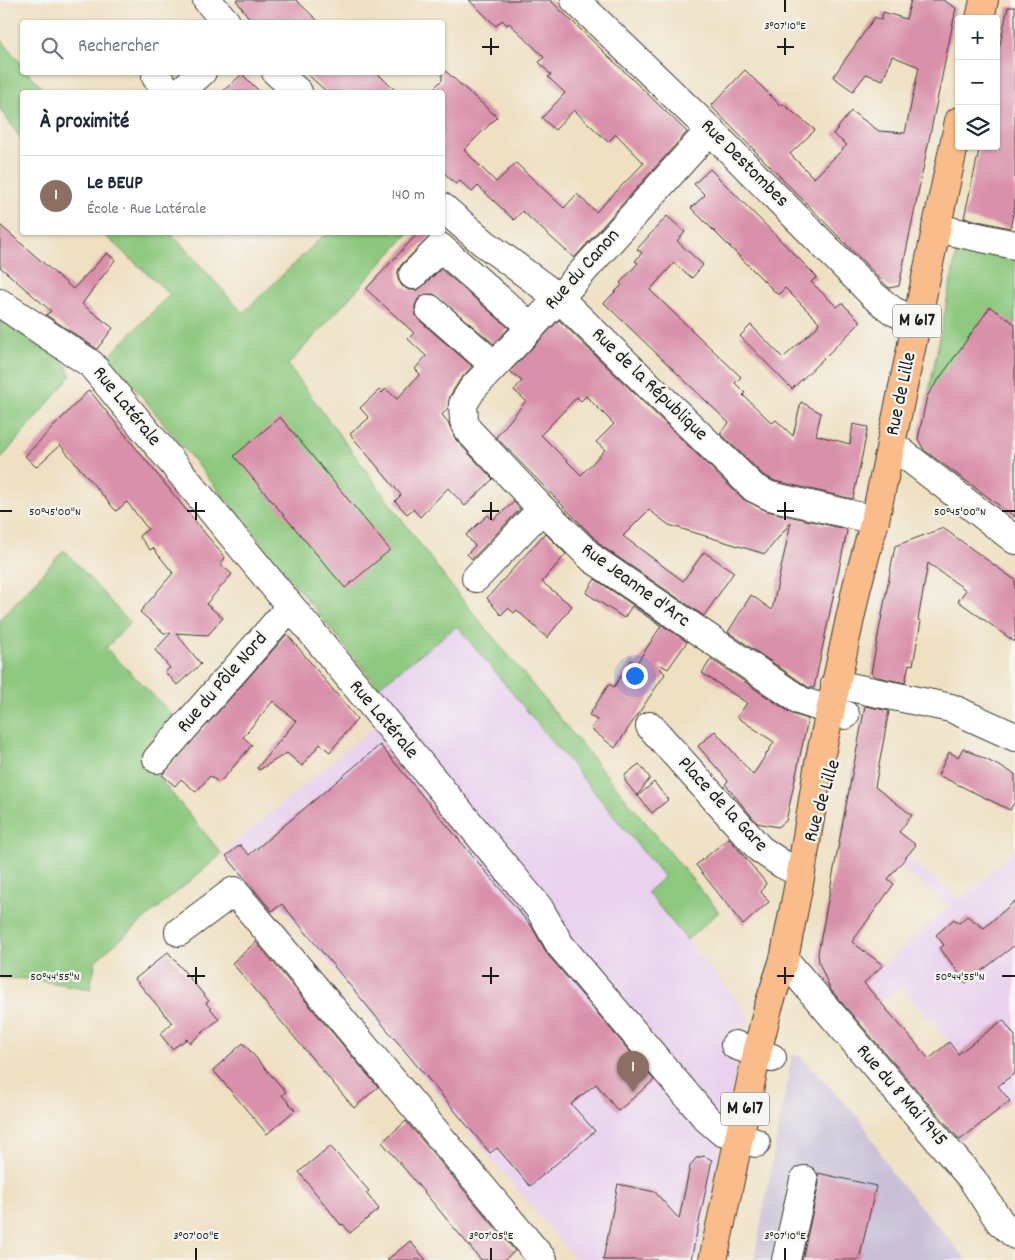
<!DOCTYPE html>
<html lang="fr">
<meta charset="utf-8">
<style>
:root{--surface:#fff;--page:#f2f2f3;--text:#1f2937;--muted:#747a83;--line:#e0e1e3;--accent:#b5179e}
body{margin:0;font-family:Dekko,sans-serif;background:var(--page);color:var(--text)}
.controls{position:absolute;right:15px;top:15px;display:grid;overflow:hidden;border-radius:5px;box-shadow:0 1px 4px #0004}
.controls button{width:45px;height:45px;display:grid;place-items:center;padding:0;border:0;border-bottom:1px solid var(--line);background:var(--surface);color:var(--text);font:25px sans-serif}
.you{position:absolute;left:634px;top:675px;width:18px;height:18px;margin:-12px;border:4px solid #fff;border-radius:50%;background:#1a73e8;box-shadow:0 0 0 8px #1a73e833}
.badge{display:grid;place-items:center;width:32px;height:32px;border-radius:50%;background:var(--accent);color:#fff;font-size:16px;font-weight:700}
.pin{position:absolute;translate:-50% -41px;filter:drop-shadow(0 1px 2px #0008)}
.pin::after{content:'';position:absolute;top:26px;width:18px;height:15px;background:inherit;clip-path:polygon(0 0,100% 0,50% 100%)}
.list{margin:0;padding:0;list-style:none}
h2{display:flex;justify-content:space-between;align-items:center;height:65px;margin:0;padding:0 20px;font-size:21px}
h2 small{font-size:16px;font-weight:400;color:var(--muted)}
.list li{display:grid;grid-template-columns:32px 1fr auto;gap:15px;align-items:center;box-sizing:border-box;height:80px;padding:0 20px;border-top:1px solid var(--line)}
.list b{display:block;font-size:19px;white-space:nowrap}
.list p{margin:0;font-size:16px;white-space:nowrap;color:var(--muted)}
.list em{font-size:16px;font-style:normal;color:var(--muted)}
.icon{flex:none;width:28px;height:28px;fill:none;stroke:currentColor;stroke-width:2;stroke-linecap:round;stroke-linejoin:round}
.map{position:relative;flex:none;width:1015px;height:1260px;overflow:hidden}
.search{position:absolute;background:var(--surface);box-shadow:0 1px 4px #0004;left:20px;top:20px;width:425px;height:55px;display:flex;align-items:center;gap:12px;box-sizing:border-box;padding:0 18px;border-radius:5px;color:var(--muted);font-size:19px}
.panel{position:absolute;background:var(--surface);box-shadow:0 1px 4px #0004;left:20px;top:90px;width:425px;height:145px;border-radius:5px}
.map>svg:first-child{display:block}
.built{fill:#e9d2ee}
.industrial{fill:#c9bfd7}
.green{fill:#8cc87d;stroke:#54724c}
.building{fill:#d990aa;fill-rule:evenodd}
.lines{fill:none;stroke-linecap:round;stroke-linejoin:round}
.minor-casing{stroke:#3c3935;stroke-width:30}
.major-casing{stroke:#3c3935;stroke-width:30}
.minor{stroke:#fff;stroke-width:28}
.major{stroke:#f9bc8a;stroke-width:28}
.ticks{fill:none;stroke:#1c1c1c;stroke-width:2}
.labels{text-anchor:middle;dominant-baseline:central;stroke-width:4.5;stroke-linejoin:round;paint-order:stroke}
.shield{fill:#f6f6f2;stroke:#5d5d5c;stroke-width:1}
.shield-label{font-size:19px;font-weight:bold;fill:#1c1c1c}
.street-label{font-size:20px;fill:#1c1c1c;stroke:#f6f6f2}
.ticks-label{font-size:12px;text-anchor:middle;fill:#1c1c1c;stroke:#f6f6f2;stroke-width:4.5;stroke-linejoin:round;paint-order:stroke}
</style>
<div class="map">
<svg width="1015" height="1260" viewBox="0 0 1015 1260">
<rect width="100%" height="100%" fill="#f6f6f2"/>
<filter id="ink" filterUnits="userSpaceOnUse"><feTurbulence type="fractalNoise" baseFrequency=".02" numOctaves="2"/><feDisplacementMap in="SourceGraphic" scale="10" xChannelSelector="R" yChannelSelector="G"/><feConvolveMatrix kernelMatrix="1 2 1 2 8 2 1 2 1" color-interpolation-filters="sRGB"/></filter>
<filter id="wash" filterUnits="userSpaceOnUse"><feTurbulence type="fractalNoise" baseFrequency=".0096" numOctaves="4" result="noise"/><feDisplacementMap in="SourceGraphic" scale="20" xChannelSelector="R" yChannelSelector="G"/><feGaussianBlur stdDeviation="1.12" result="paint"/><feColorMatrix in="noise" values="0 0 0 0 0 0 0 0 0 0 0 0 0 0 0 0 0 1.4 0 .05"/><feComposite in="paint" operator="in"/></filter>
<g filter="url(#wash)">
<rect width="100%" height="100%" fill="#efe0c2"/>
<path class="built" d="M457,625L664,877L647,893L748,1013L696,1260H590L573,1256L281,907L271,914L222,854L396,708L378,687Z
M890,844L960,900L1015,850V1097L1004,1106L900,986L854,1025L837,1006L950,906L883,854Z"/>
<path class="industrial" d="M792,1055L800,1056L861,1120L893,1175L967,1260H754Z"/>
<path class="green" d="M0,38L22,65V72L29,73L46,92H22V140L0,109Z
M962,226L1015,240V468L926,406Z
M102,233H171L243,313L326,233H409L288,365L448,582L719,912L687,940L647,892L664,877L457,626L378,687L109,356L170,294Z
M0,321L64,362L71,376L0,460Z
M64,550L130,623L106,648L176,718L141,756L222,854L96,960L90,989L29,979L0,978V619Z"/>
<g id="blocks">
<path class="building" d="M236,0H296L319,22H252Z
M469,0H550L687,132L574,258L522,211L514,220L478,186L472,192L460,181L456,184L442,171V92H430L442,80V68L497,117L464,150L496,182L516,163L564,208L577,194L596,212L644,163L616,134L608,142L574,110L555,130L542,118L565,93L548,77L551,75L539,62L544,57L509,23L507,25L502,20L496,26Z
M911,0H943L956,8L899,286L889,288L711,106L745,70L781,106L783,104L815,130L790,154L814,178L847,145L833,134L851,111L879,131L905,133L919,67L892,56L883,80L866,74L853,91L833,77L875,17L881,20L883,12L906,19Z
M1008,7H1015V206L1010,228L964,218L980,146H996V62Z
M305,72H376L397,92H327Z
M242,74L260,92H222Z
M710,169L817,277L811,282L837,307L842,303L861,322L792,389L740,336L751,325L783,358L817,327L819,322L785,288L778,295L691,208L705,195L694,184Z
M667,216L685,232L677,241L703,265L692,278L674,263L650,290L741,377L735,383L745,393L743,395L772,423L776,420L793,436L801,402L821,413L816,435L850,444L853,424L868,427L853,499L775,481L763,475L720,433L729,423L604,303L622,285L620,283L638,263L635,261L642,253L637,249Z
M0,225L73,289L107,253L115,260L82,304L113,328L97,349L46,315L51,311L0,267Z
M419,232H435L401,265L398,271V279L402,286L409,290H418L441,269L509,328L494,344L434,294H425L418,299L415,306V314L420,321L472,366L460,380L450,396L448,408L442,415L448,422L456,440L493,479L465,506L448,488L420,517L413,509L407,514L395,501L401,495L350,434L369,418L360,408L379,390L382,393L386,389L397,399L420,374L415,369L426,356L408,339L414,333L366,289Z
M990,307L1015,324V517L924,450L918,439L927,396Z
M559,320L743,499L767,511L846,529L847,531L814,688L808,687L728,632L751,595L772,610L791,522L765,554L669,525L649,510L623,536L683,581L704,552L734,572L704,616L603,547L496,437L526,401L514,390L522,381L510,371ZM586,396L614,424L596,442L605,450L581,475L541,435L577,397L581,401Z
M89,390L225,558L220,564L232,574L206,604L223,618L208,635L176,633L201,664L177,685L165,672L170,668L155,650L171,633H164L140,612L173,573L153,548L150,550L139,536L148,529L127,502L116,511L60,445L36,467L25,456Z
M280,417L390,550L345,588L234,456Z
M514,502L520,509L472,559L467,554L475,546L466,535L488,515L493,520Z
M943,528L1015,580V642L958,601L966,590L928,563L918,620L921,621L913,665L909,664L905,683L874,676L871,673L895,546Z
M545,533L566,554L542,582L572,606L547,638L517,610L514,613L508,608L501,615L487,598Z
M595,579L687,642L668,669L661,665L659,667L665,674L615,748L591,729L597,720L589,715L609,684L614,687L631,660L637,663L661,626L632,606L624,618L586,593Z
M287,634L357,719L330,752L320,744L302,766L287,753L259,770L257,768L296,721L273,701L243,737L252,745L223,779L218,782L210,776L196,792L181,779L175,786L162,775Z
M711,659L792,714L808,719L786,821L778,827L757,823L725,784L728,781L698,746L715,731L753,775L774,742L737,717L747,703L702,673Z
M865,706L889,711L875,787L912,815L899,832L916,845L888,879L894,884L852,942L883,965L864,983L929,1059L949,1042L958,1054L1003,1020L1015,1036V1073L998,1086L1010,1101L960,1140L830,989L819,963L818,953Z
M380,745L532,927L548,955L654,1080L618,1111L596,1084L571,1104L595,1131L530,1186L497,1148L490,1153L282,904L272,911L226,856L240,845L249,855Z
M963,748L1015,774V801L1010,810L938,775L949,752L958,757Z
M639,764L650,778L637,796L625,781V775Z
M654,782L668,800L652,813L638,796Z
M729,838L766,883L761,892L769,902L743,925L696,865Z
M1015,901V945L966,983L940,948L944,945L936,935L954,919L959,923L967,916L984,928Z
M256,942L378,1087L354,1108L232,963Z
M168,952L209,1001L206,1003L219,1019L190,1043L187,1039L172,1049L160,1034L172,1023L135,979Z
M243,1043L286,1092L282,1095L295,1110L267,1134L213,1070Z
M406,1121L515,1251L504,1260H481L382,1142Z
M330,1146L369,1191L366,1193L379,1209L350,1233L343,1224L341,1225L299,1172Z
M704,1156L712,1160L691,1260H603L618,1184L655,1192L679,1219L690,1166L696,1158Z
M818,1173L876,1186L859,1260H802L819,1183Z
M410,1241L426,1260H387Z"/>
</g>
</g>
<g filter="url(#ink)">
<use href="#blocks" fill-opacity="0" stroke="#3c3935" stroke-width="1"/>
<g class="lines">
<defs>
<path id="minor" d="M207,0L226,22
M575,0L710,130L874,296L893,311L917,322
M276,72L298,92
M156,77L170,92
M180,92L202,72
M710,130L559,298L473,388L463,404L464,421L467,429L542,509L593,559L801,701L845,715
M442,207L484,243L559,298L754,488L770,496L875,520
M936,228L1015,245
M413,275L440,247L531,327
M0,303L91,364L539,908L560,945L707,1119L722,1132L756,1143
M430,309L494,365
M891,444L1015,540
M476,578L542,509
M835,684L951,708L1015,737
M650,726L760,849L782,864L801,873
M157,759L290,607
M179,932L234,891L543,1260
M784,959L972,1179L1000,1222L1015,1235
M735,1045L772,1058
M786,1260L804,1180"/>
<path id="major" d="M980,19L984,0
M713,1260L757,1053L768,1008L784,959L801,873L819,763L857,586L875,520L959,121"/>
</defs>
<use href="#minor" class="minor-casing"/>
<use href="#major" class="major-casing"/>
<use href="#minor" class="minor"/>
<use href="#major" class="major"/>
</g>
</g>
<path class="ticks" d="M785,0V12M491,38V55M785,38V55M482,47H499M777,47H794M196,502V520M491,502V520M785,502V520M0,511H12M187,511H205M482,511H499M777,511H794M1002,511H1015M196,967V984M491,967V984M785,967V984M0,976H12M187,976H205M482,976H499M777,976H794M1002,976H1015M196,1248V1260M491,1248V1260M785,1248V1260"/>
<g class="labels">
<g class="shield">
<rect x="893" y="304.5" width="48" height="33" rx="4"/>
<rect x="721" y="1092.5" width="48" height="33" rx="4"/>
</g>
<g class="shield-label">
<text x="917" y="321">M 617</text>
<text x="745" y="1109">M 617</text>
</g>
<g class="street-label">
<text transform="translate(744 164) rotate(45)">Rue Destombes</text>
<text transform="translate(583 270) rotate(-48)">Rue du Canon</text>
<text transform="translate(649 385) rotate(44)">Rue de la République</text>
<text transform="translate(902 394) rotate(-78)">Rue de Lille</text>
<text transform="translate(126 407) rotate(51)">Rue Latérale</text>
<text transform="translate(635 586) rotate(36)">Rue Jeanne d'Arc</text>
<text transform="translate(223 683) rotate(-49)">Rue du Pôle Nord</text>
<text transform="translate(383 720) rotate(50)">Rue Latérale</text>
<text transform="translate(823 801) rotate(-73)">Rue de Lille</text>
<text transform="translate(722 805) rotate(47)">Place de la Gare</text>
<text transform="translate(901 1096) rotate(49)">Rue du 8 Mai 1945</text>
</g>
</g>
<g class="ticks-label">
<text x="785" y="29">3°07'10"E</text>
<text x="55" y="515">50°45'00"N</text>
<text x="960" y="515">50°45'00"N</text>
<text x="55" y="980">50°44'55"N</text>
<text x="960" y="980">50°44'55"N</text>
<text x="196" y="1239">3°07'00"E</text>
<text x="491" y="1239">3°07'05"E</text>
<text x="785" y="1239">3°07'10"E</text>
</g>
</svg>
<div class="controls">
<button>+</button>
<button>−</button>
<button><svg class="icon" aria-label="layers" viewBox="0 0 24 24"><path d="M12 4l9 5-9 5-9-5zM3 14l9 5 9-5"/></svg></button>
</div>
<div class="you"></div>
<div class="pin badge" style="left:633px;top:1092px;background:#8d6e63">1</div>
<div class="search"><svg class="icon" aria-label="search" viewBox="0 0 24 24"><circle cx="10" cy="10" r="6"/><path d="M15 15l6 6"/></svg>Rechercher</div>
<section class="panel">
<h2>À proximité<small></small></h2>
<ul class="list">
<li><span class="badge" style="background:#8d6e63">1</span><div><b>Le BEUP</b><p>École · Rue Latérale</p></div><em>140 m</em></li>
</ul>
</section>
</div>
